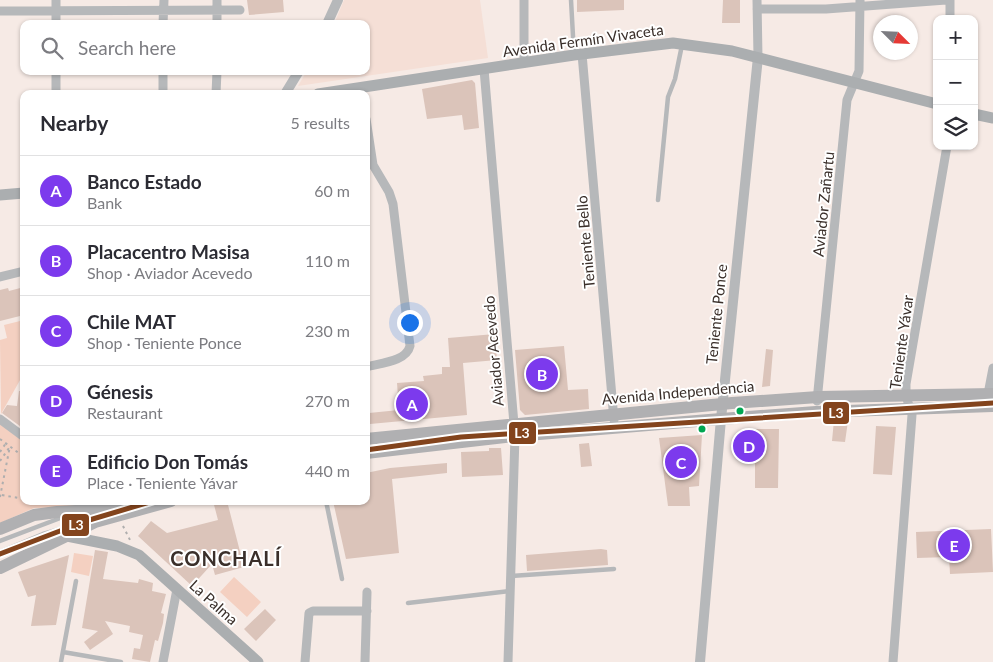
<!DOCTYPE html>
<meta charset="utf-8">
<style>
:root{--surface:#fff;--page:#f7f7f7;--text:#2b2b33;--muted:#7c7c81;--line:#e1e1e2;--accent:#7c3aed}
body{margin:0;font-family:Lato,sans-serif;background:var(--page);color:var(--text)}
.controls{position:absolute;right:15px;top:15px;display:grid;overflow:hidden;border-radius:10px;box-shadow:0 1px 4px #0004}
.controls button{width:45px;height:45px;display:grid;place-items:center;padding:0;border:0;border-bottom:1px solid var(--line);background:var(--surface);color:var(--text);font:25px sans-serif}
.compass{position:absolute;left:873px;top:15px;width:45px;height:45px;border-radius:50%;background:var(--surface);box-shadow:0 1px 4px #0004;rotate:114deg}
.you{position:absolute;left:409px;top:322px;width:18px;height:18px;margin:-12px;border:4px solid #fff;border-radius:50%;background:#1a73e8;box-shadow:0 0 0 8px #1a73e833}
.badge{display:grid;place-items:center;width:32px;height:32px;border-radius:50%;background:var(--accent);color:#fff;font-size:16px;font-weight:700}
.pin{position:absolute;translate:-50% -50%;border:2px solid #fff;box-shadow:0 1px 5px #0006}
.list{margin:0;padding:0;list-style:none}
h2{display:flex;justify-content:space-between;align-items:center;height:65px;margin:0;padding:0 20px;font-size:21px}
h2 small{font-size:16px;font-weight:400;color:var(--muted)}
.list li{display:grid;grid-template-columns:32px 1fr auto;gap:15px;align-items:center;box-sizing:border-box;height:70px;padding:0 20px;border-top:1px solid var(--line)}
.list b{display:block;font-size:19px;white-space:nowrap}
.list p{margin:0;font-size:16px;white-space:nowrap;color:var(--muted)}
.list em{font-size:16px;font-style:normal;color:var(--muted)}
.icon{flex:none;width:28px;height:28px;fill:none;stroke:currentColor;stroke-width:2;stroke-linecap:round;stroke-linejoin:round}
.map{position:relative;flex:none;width:993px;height:662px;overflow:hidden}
.search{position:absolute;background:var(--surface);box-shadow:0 1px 4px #0004;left:20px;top:20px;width:350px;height:55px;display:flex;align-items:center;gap:12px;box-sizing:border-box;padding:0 18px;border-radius:10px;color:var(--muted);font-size:19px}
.panel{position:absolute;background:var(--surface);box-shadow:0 1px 4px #0004;left:20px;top:90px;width:350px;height:415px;border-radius:10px}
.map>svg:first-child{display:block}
.built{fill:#f5dfd6}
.green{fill:#f4d0c1}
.building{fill:#dbc4ba}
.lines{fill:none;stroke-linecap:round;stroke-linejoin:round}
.path{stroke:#afaeae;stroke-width:2;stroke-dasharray:2.5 4;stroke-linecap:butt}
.service{stroke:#b6b8ba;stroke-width:4.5}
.minor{stroke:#b6b8ba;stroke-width:9}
.tertiary{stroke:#b6b8ba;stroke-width:10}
.secondary{stroke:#abaeb0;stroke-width:11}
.primary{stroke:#b0b0b2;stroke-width:12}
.metro-1-casing{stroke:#fff;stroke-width:9}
.metro-1{stroke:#83441d;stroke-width:5}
.bus-dot{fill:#00a651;stroke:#fff;stroke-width:2}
.labels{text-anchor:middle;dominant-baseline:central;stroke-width:4;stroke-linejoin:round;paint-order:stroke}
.street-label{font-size:15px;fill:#3a2f2a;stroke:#fff}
.district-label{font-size:20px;font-weight:bold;letter-spacing:1px;fill:#3a2f2a;stroke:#fff}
.line-badge{stroke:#fff;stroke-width:2}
.badge-label{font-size:14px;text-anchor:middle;font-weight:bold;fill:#fff}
</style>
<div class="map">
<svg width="993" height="662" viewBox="0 0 993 662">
<rect width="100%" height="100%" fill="#f6eae5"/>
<path class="built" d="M344,0H480L488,58L298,86L307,71H366V24H334Z"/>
<path class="green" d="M24,320V373L1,414L0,340L7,338L4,325Z
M0,424L24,442V501H79L74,507L34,508L0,523Z
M74,553L93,556L89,576L71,572Z
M234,577L261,602L247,617L220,592Z"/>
<path class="building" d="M247,0H283L284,12L249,15Z
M577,0H624V10L577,12Z
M723,0H740V23H722Z
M472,80L475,83L479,128L464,130L462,115L427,119L422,89Z
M24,287V315L0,321V290L8,288L9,291Z
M495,334L497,360L463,363L467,415L370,424L369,413L399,410L397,383L424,381L423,376L442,374V367H450L448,338Z
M564,346L568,390L588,389L589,409L525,415L520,410L515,350Z
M766,349L773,350L770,386L762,387Z
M19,391H24V429L2,413L7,405L17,406Z
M834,420L848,421L845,442L832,441Z
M876,426L896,427L892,475L873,474Z
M744,429H779L778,488H755V463H743Z
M702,435L699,486L689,487L690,506H668L659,438Z
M589,443L592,466L581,467L579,444Z
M489,448H501L503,475L462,477L461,452L489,451Z
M447,463V473L392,479L399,553L346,559L333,501H366V473L390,468Z
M213,501H227L244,567L215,575L212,564L192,586L138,536L151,521L167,533L218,520Z
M991,529L993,572L950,574L949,557L917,558L916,532Z
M601,549L607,550L608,565L527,571L526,555Z
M95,550L108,552L103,579L138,583L139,579L153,583L152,591L166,594L161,613L164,614L163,623L158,641L155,640L150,662L132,659L134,648L140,649L143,635L129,632L130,626L105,621L113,634L90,650L84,642L98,631L82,628Z
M69,555L56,625L31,626L36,595L28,597L18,572Z
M265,609L276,620L256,641L244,629Z"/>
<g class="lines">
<path class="path" d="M366,422L368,430
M0,439L24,457
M0,452L6,443
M0,461L9,448
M2,495L24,499
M0,497L10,446
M32,501L40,503
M181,503L188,501
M123,526L131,542"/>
<path class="service" d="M571,0L574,54
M658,200L668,97L675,79L682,45
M326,501L342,579
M0,541L63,517
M0,552L43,534L81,523
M511,576L614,569
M408,603L510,591
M63,652L121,662
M61,662L76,581"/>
<path class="minor" d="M524,0V63
M757,0L758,57
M757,9H826L946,0
M0,11L240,10
M950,19V0
M56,24V0
M163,24L164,0
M217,24V0
M582,54L614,420
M484,69L515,436L508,662
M56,94V71
M163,94V71
M216,94L217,71
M366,119L373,165L389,192L393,204L410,346C406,362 380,363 366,367
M0,277L24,271
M988,394L993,368
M817,401L847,100L859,71L860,0
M0,419L24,437
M163,662L177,589
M305,662L309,613L313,611H367
M365,662L367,592
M893,662L912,415L906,396V384L947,146"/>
<path class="tertiary" d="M327,24L338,0
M285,94L299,71
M700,662L721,419L758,57"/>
<path class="secondary" d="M318,94L574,55L673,43L732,51L937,104
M974,114L993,118
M0,195L24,193
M67,536L117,546L139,555L258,662"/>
<path class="primary" d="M366,439L732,403L818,397L993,394
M366,453L515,436L721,419L816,412L993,406
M0,529L34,515L57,512L94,510L129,501
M0,568L95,522L171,501"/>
<defs>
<path id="metro-1" d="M366,450L461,437L993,403
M0,554L86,521L153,501"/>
</defs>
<use href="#metro-1" class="metro-1-casing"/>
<use href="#metro-1" class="metro-1"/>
</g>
<g class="bus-dot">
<circle cx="740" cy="411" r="4.5"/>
<circle cx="702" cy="429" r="4.5"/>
</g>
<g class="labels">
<g class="street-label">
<text transform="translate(583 40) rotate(-8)">Avenida Fermín Vivaceta</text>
<text transform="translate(823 204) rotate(-84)">Aviador Zañartu</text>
<text transform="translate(585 242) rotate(-95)">Teniente Bello</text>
<text transform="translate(716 314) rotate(-84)">Teniente Ponce</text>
<text transform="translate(901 342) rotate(-82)">Teniente Yávar</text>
<text transform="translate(493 351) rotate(-95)">Aviador Acevedo</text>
<text transform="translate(678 392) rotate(-5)">Avenida Independencia</text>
<text transform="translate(214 602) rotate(42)">La Palma</text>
</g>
<g class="district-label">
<text x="226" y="558">CONCHALÍ</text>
</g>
</g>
<g class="line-badge">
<rect x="822" y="401" width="28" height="24" rx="5" fill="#83441d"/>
<rect x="508" y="421" width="29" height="24" rx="5" fill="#83441d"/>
<rect x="61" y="513" width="29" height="24" rx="5" fill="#83441d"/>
</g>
<g class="badge-label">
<text x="836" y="418">L3</text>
<text x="522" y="438">L3</text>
<text x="76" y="530">L3</text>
</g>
</svg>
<div class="controls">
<button>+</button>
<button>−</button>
<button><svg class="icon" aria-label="layers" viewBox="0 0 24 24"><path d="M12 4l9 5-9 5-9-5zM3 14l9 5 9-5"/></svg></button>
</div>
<svg class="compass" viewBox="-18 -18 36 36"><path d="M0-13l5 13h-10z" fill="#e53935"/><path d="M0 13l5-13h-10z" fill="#7c7c81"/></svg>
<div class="you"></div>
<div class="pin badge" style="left:412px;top:404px">A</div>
<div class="pin badge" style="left:542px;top:374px">B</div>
<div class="pin badge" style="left:681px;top:462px">C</div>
<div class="pin badge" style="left:749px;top:446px">D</div>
<div class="pin badge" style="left:954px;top:545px">E</div>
<div class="search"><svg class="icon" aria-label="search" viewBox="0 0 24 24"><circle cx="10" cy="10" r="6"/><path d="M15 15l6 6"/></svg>Search here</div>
<section class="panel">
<h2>Nearby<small>5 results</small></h2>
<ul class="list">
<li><span class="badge">A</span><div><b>Banco Estado</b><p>Bank</p></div><em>60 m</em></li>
<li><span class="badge">B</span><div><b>Placacentro Masisa</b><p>Shop · Aviador Acevedo</p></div><em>110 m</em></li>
<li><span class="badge">C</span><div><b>Chile MAT</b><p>Shop · Teniente Ponce</p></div><em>230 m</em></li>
<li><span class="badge">D</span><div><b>Génesis</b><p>Restaurant</p></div><em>270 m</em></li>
<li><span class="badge">E</span><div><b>Edificio Don Tomás</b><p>Place · Teniente Yávar</p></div><em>440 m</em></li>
</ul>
</section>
</div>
